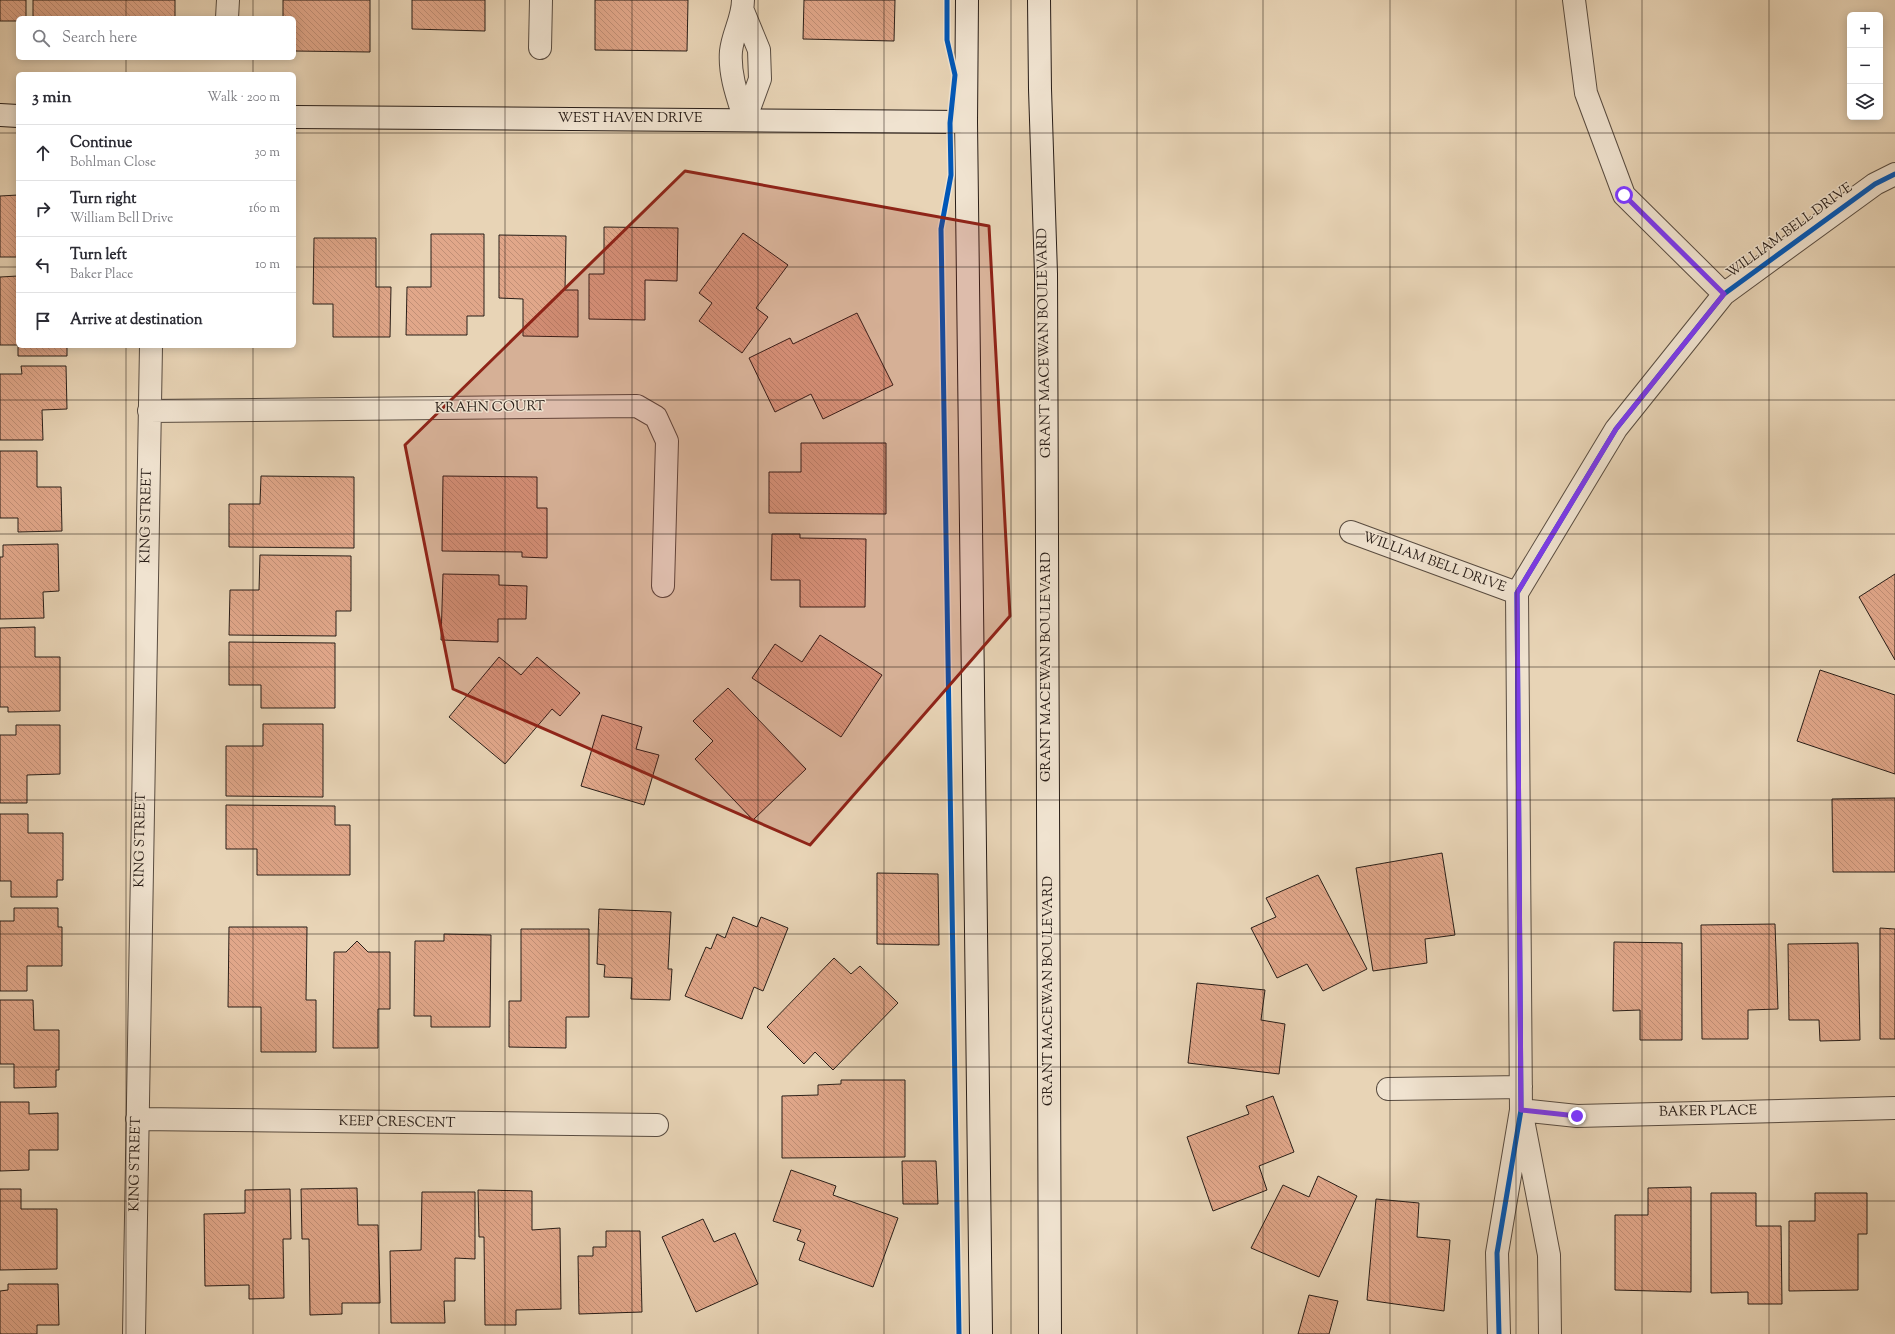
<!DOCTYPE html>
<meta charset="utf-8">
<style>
:root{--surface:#fff;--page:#f7f7f7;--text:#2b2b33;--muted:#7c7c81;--line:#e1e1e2}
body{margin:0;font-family:"Sorts Mill Goudy",serif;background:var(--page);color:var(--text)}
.controls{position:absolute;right:12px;top:12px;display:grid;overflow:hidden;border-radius:6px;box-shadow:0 2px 10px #0003}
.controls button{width:36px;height:36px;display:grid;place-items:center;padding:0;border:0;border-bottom:1px solid var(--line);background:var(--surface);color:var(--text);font:20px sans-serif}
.stop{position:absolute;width:12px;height:12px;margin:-9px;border:3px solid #7c3aed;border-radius:50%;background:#fff}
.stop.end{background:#7c3aed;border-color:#fff;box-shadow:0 1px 4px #0008}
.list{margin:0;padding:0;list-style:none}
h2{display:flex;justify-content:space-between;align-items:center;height:52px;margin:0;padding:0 16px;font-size:17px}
h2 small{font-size:13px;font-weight:400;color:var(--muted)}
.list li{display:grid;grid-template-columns:26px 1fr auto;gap:12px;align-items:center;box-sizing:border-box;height:56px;padding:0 16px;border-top:1px solid var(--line)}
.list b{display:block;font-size:15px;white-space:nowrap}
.list p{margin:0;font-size:13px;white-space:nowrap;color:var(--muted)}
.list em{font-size:13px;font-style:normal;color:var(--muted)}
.icon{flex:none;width:22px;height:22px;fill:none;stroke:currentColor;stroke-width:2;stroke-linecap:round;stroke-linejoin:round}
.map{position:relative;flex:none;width:1895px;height:1334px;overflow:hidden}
.search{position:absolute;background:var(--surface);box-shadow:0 2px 10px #0003;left:16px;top:16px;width:280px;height:44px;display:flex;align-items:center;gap:10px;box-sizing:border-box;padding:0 14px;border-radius:6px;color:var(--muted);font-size:15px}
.panel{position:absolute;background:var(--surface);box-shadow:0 2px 10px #0003;left:16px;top:72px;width:280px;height:276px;border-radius:6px}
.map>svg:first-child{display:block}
.building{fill:url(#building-back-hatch);stroke:#291e18}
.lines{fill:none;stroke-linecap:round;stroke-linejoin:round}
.street-casing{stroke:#594c40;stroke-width:24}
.secondary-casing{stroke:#291e18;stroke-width:24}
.street{stroke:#f0e3d0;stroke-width:22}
.secondary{stroke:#f0e3d0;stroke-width:22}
.cycleway-casing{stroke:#f0e3d0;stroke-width:8}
.cycleway{stroke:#0057b8;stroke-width:5}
.route{stroke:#7c3aed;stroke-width:5}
.marked{fill:#8f2418;fill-opacity:0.2;stroke:#8f2418;stroke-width:3;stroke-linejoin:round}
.grid{fill:none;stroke:#291e18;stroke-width:1;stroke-opacity:0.55}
.labels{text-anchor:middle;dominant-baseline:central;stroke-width:3;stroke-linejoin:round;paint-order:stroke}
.street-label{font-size:14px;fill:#291e18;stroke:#f0e3d0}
</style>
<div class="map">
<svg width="1895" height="1334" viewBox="0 0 1895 1334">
<defs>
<pattern id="building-back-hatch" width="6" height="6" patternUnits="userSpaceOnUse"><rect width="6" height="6" fill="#e1a78a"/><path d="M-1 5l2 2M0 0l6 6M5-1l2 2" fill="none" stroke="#c18f76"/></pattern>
</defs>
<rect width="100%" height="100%" fill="#e8d4b6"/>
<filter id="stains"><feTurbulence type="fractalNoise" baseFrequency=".005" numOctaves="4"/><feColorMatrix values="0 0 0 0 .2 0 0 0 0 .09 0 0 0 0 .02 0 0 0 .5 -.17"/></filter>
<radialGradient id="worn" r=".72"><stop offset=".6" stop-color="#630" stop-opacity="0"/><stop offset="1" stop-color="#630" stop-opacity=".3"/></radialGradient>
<path class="building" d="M0,0H26V18H18V21H0Z
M33,0H175V18H33Z
M283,0H370V52L294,51V18H283Z
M412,0H485V31L412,29Z
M595,0H688L687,51L595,50Z
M804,0H895L894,41L803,39Z
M18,195V257H0V196Z
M604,227L678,228L677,281L645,280V320L589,319V274H604Z
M743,233L788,265L756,308L768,317L742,353L699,321L712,303L699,293Z
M431,234H484V316H467V335H406L407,287H431Z
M499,235L566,236L565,290H578V337L523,336V299L499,298Z
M314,238H376V287H391L390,337H333V304H313Z
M18,276V346H67V356H18V345H0V277Z
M857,313L893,385L823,419L811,394L775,412L749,358L790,338L793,344Z
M21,366H66L67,409L42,410L43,440H0V374H22Z
M801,443H886V514L769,513V472H801Z
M0,451H37V487H61L62,531L18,532V518H0Z
M261,476L354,477V548L229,547V504H260Z
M443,476L537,477V508H547V558L522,557V552L442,551Z
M772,534H800V538L866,539L865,607H800V580H771Z
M58,544L59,591L43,592L44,618L0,619V557H3V545Z
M260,555L351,556V611H336V636L229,635L230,590H259Z
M443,574L499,575V585L527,586L526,619H498V642L441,640Z
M1895,574V660L1859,597Z
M35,627V657H60V711L8,712V707H0V628Z
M820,635L882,675L841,737L752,678L775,644L802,662Z
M229,642L335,643V708H261V685H229Z
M499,657L521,675L537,657L580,693L560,716L552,709L505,764L449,717Z
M1820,670L1895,695V774L1797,741Z
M728,688L806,769L753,820L695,759L713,741L693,721Z
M602,715L642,727L636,749L659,755L644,805L581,786Z
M263,724H323V797L226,796V746H263Z
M16,725H60V774L27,775V803H0V735H16Z
M1895,798V872H1833L1832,799Z
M226,805L335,806V825H350V875H257V849H226Z
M0,814H28V833H63V880H57V897H11V881H0Z
M1442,853L1455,935L1425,939L1427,963L1373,971L1356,868Z
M877,873L938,874L939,945L877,944Z
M1318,875L1367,969L1323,991L1307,964L1277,978L1251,928L1276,917L1266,898Z
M14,908H58V927H62V966H27V991H0V921H14Z
M599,909L671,912L668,969H672L670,1000L631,999L632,978L604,977L605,965L597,964Z
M733,917L757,927L761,917L788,928L763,991L754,987L742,1019L685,996L706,947L711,949L717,934L725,938Z
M1775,924L1778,1009L1748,1010V1039H1702L1701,925Z
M229,927H307L306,1000H316V1052H261V1007H228Z
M1880,928L1895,929V1039H1880Z
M521,929H589V1017H566V1048L509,1047V1001H521Z
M444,934L491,935L490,1027H431V1016H414L415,941H444Z
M357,941L368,952H390V1009H378V1048H333L334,952H346Z
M1614,942L1682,943V1040H1640V1010L1613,1011Z
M1858,943L1860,1040L1820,1041L1819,1020H1789L1788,944Z
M834,958L851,974L860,966L898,1003L833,1070L815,1052L804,1064L767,1027Z
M1197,983L1265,990L1261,1020L1285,1024L1279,1074L1188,1063Z
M0,1000H33L34,1030H59V1070H56V1087L14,1088V1064H0Z
M841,1080H905V1157L782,1158V1096L818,1095V1085L841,1084Z
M1273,1096L1294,1152L1259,1166L1267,1190L1213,1211L1187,1137L1249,1114L1246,1106Z
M0,1102H29V1114L58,1113V1150H29V1170L0,1171Z
M902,1161H936L938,1204H903Z
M791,1170L836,1186L833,1195L898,1218L873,1287L799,1260L805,1243L797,1240L801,1230L773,1221Z
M1318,1176L1357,1196L1319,1277L1251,1248L1283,1185L1309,1197Z
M1691,1187V1292L1615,1290V1215H1648V1188Z
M357,1188L358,1225H378L380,1303H342V1314L310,1315L309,1239H302L301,1189Z
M0,1189H21V1209H57V1269L0,1270Z
M290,1189L291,1239H283L284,1298L249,1299V1285L205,1286L204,1214L245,1213V1190Z
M478,1190L532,1191V1230L560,1228L561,1309L516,1310V1325H485L484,1237H479Z
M422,1192H475V1259L455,1258V1301H444L445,1323H391L390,1251L421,1250Z
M1711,1193H1756V1226H1781L1782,1304H1748V1292L1711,1293Z
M1815,1193H1867V1234H1858V1290L1789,1291V1221H1815Z
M1376,1199L1419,1203L1417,1237L1450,1240L1444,1311L1367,1300Z
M703,1219L714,1242L735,1233L758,1284L696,1312L662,1237Z
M606,1231H640L642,1312L579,1314L578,1256H593V1247H606Z
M8,1284H58L59,1325H37V1334H0V1291L8,1290Z
M1309,1295L1338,1301L1329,1334H1298Z"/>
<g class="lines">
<defs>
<path id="street" d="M743,0C743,18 733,33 731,51C729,75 738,98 745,120
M1574,0L1586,93L1624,195L1724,294
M743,11L759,50L760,79L745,120
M227,18L228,0
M540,48L541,0
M149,411L637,406L656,417L667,441L663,586
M1351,532L1517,593
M1388,1089L1521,1087
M1521,1110L1577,1116L1895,1108
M137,1119L657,1125
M1524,1125L1549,1255L1550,1334
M134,1334L151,346
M1499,1334L1497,1253L1521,1110L1517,593L1616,429L1724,294L1875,184L1895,174"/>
<path id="secondary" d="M967,0L966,122L981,1334
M1039,0L1040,89L1046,274L1050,1334
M0,115L18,116
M294,117L966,122"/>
</defs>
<use href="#street" class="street-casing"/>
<use href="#secondary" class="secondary-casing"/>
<use href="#street" class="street"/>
<use href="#secondary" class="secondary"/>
<defs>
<path id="cycleway" d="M947,0V40L955,75L950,123L951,175L941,229L959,1334
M1499,1334L1497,1253L1521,1110L1517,593L1616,429L1724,294L1875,184L1895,174"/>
</defs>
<use href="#cycleway" class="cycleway-casing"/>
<use href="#cycleway" class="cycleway"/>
</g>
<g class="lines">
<path class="route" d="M1577,1116L1521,1110L1517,593L1616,429L1724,294L1624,195"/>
</g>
<path class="marked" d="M685,171L989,226L1010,616L810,845L453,689L405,445Z"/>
<path class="grid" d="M126,0V18M253,0V18M379,0V1334M505,0V1334M632,0V1334M758,0V1334M884,0V1334M1011,0V1334M1137,0V1334M1263,0V1334M1390,0V1334M1516,0V1334M1642,0V1334M1769,0V1334M126,58V74M253,58V74M0,133H18M294,133H1895M0,267H18M294,267H1895M126,346V1334M253,346V1334M0,400H1895M0,534H1895M0,667H1895M0,800H1895M0,934H1895M0,1067H1895M0,1201H1895"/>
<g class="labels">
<g class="street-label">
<text x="630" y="119">WEST HAVEN DRIVE</text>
<text transform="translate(1790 231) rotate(-36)">WILLIAM BELL DRIVE</text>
<text transform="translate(1045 343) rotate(-91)">GRANT MACEWAN BOULEVARD</text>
<text transform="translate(490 408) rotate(-1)">KRAHN COURT</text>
<text transform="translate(147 516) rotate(-89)">KING STREET</text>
<text transform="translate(1434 563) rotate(20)">WILLIAM BELL DRIVE</text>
<text transform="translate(1047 667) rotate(-90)">GRANT MACEWAN BOULEVARD</text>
<text transform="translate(141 840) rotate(-89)">KING STREET</text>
<text transform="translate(1049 991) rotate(-90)">GRANT MACEWAN BOULEVARD</text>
<text transform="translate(1708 1112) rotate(-1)">BAKER PLACE</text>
<text transform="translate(397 1123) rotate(1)">KEEP CRESCENT</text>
<text transform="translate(136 1164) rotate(-89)">KING STREET</text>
</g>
</g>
<rect width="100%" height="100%" filter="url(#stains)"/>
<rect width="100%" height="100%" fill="url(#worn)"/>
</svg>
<div class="controls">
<button>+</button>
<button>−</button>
<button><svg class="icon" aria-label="layers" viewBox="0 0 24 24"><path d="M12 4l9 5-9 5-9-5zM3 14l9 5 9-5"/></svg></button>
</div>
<div class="stop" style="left:1624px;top:195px"></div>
<div class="stop end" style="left:1577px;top:1116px"></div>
<div class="search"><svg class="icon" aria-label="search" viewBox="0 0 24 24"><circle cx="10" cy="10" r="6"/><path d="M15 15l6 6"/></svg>Search here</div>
<section class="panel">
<h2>3 min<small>Walk · 200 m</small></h2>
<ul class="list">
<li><svg class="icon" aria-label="ahead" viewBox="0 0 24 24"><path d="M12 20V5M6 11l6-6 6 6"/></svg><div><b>Continue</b><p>Bohlman Close</p></div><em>30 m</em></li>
<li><svg class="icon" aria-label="right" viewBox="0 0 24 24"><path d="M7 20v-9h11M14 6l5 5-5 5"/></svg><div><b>Turn right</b><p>William Bell Drive</p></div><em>160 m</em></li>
<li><svg class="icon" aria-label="left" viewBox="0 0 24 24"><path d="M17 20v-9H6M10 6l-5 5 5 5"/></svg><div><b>Turn left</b><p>Baker Place</p></div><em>10 m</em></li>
<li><svg class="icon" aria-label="arrive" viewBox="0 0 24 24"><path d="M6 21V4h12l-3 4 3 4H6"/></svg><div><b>Arrive at destination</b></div></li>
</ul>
</section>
</div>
